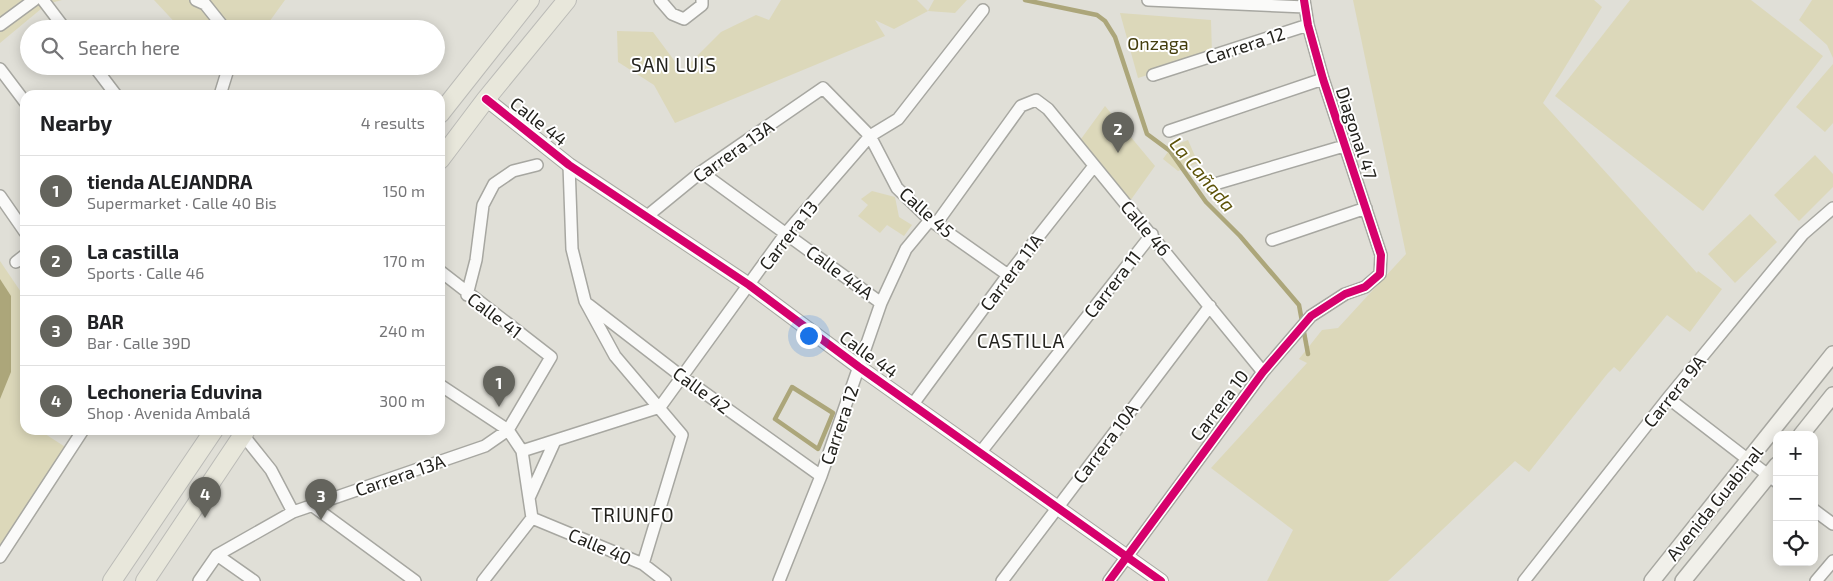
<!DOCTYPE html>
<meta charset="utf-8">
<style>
:root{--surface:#fff;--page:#f6f6f6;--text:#202124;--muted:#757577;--line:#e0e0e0;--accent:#64645d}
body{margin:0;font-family:"Exo 2",sans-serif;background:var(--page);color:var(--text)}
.controls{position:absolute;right:15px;bottom:15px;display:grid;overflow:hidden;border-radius:10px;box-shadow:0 2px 12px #0003}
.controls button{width:45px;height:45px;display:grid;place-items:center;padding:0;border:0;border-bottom:1px solid var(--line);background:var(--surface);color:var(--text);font:25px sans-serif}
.you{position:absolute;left:808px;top:335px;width:18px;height:18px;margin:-12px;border:4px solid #fff;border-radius:50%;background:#1a73e8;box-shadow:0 0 0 8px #1a73e833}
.badge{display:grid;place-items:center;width:32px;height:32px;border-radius:50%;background:var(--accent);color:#fff;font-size:16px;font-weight:700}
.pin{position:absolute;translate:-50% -41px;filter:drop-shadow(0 1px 2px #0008)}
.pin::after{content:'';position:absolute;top:26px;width:18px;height:15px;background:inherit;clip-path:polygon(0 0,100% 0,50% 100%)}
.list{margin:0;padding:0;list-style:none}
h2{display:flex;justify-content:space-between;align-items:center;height:65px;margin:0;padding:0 20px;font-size:21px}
h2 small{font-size:16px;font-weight:400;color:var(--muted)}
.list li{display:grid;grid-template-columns:32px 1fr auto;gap:15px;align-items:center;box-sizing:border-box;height:70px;padding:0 20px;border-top:1px solid var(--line)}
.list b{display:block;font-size:19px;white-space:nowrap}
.list p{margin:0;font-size:16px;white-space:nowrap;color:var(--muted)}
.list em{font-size:16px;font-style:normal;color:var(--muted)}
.icon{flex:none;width:28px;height:28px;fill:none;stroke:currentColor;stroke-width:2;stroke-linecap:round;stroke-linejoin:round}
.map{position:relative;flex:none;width:1833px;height:581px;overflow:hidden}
.search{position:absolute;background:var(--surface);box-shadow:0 2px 12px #0003;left:20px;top:20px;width:425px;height:55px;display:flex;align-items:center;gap:12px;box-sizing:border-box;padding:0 18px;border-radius:28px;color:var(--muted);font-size:19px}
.panel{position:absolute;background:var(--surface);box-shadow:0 2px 12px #0003;left:20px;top:90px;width:425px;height:345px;border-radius:15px}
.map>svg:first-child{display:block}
.green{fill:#dcd8ba}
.water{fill:#aca67a}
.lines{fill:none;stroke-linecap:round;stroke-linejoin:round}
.stream{stroke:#aca67a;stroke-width:4.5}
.minor-casing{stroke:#a7a7a1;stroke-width:14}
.tertiary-casing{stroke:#a7a7a1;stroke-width:16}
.secondary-casing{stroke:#a7a7a1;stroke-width:18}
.primary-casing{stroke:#bbbbb7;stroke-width:20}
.minor{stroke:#fafaf9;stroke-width:11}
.tertiary{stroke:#fafaf9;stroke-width:14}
.secondary{stroke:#f1f0ea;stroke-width:15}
.primary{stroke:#e8e7db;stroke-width:18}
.cycleway-casing{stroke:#fff;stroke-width:11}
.cycleway{stroke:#d6006c;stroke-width:8}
.labels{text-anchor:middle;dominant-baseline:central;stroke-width:4;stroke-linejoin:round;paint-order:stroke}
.park-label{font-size:18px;fill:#433c0c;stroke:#fff}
.street-label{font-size:18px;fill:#22211c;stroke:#fff}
.neighbourhood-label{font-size:19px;letter-spacing:1px;fill:#22211c;stroke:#fff}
.water-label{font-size:19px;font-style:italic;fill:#5c5207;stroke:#fff}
</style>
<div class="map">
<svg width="1833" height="581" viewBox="0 0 1833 581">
<rect width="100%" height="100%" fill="#e0dfd7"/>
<path class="green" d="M0,0H62L47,4L0,43Z
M154,0H285L264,29H181Z
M781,0H917L928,11L934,0H967L955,13L928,11L894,29L875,20L885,36L675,123L654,85L618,62L617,31L653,32L682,71L721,32L756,15L769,20Z
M1353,0H1594L1602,7L1543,103L1697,273L1698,271L1722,289L1690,332L1667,315L1620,372L1614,367L1608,373L1529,472L1515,461L1388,581H1267L1293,530L1211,468L1307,363L1299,359L1322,330L1338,328L1406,254Z
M1630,0H1751L1823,56L1703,211L1555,96Z
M1812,0H1833V58L1827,45L1799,20Z
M1120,13L1211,20L1212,55L1138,78Z
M1833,64V123L1825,132L1796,107Z
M1105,106L1155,166L1130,201L1081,139Z
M1188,140L1198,163L1178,171L1163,159L1172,146Z
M1815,155L1833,174V187L1799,221L1774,195Z
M872,191L895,197L899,217L912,225L904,236L887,225L880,233L858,216L868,205L861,199Z
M1750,214L1777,242L1735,283L1708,254Z
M0,261L25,298V430H39L70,450L0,558Z"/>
<path class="water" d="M0,279L11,296V372L0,399Z"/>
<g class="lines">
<path class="stream" d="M1025,0L1097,15L1105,21L1115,37L1147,134L1170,151L1206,202L1240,236L1299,305L1308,354
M792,387L833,413L818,449L775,419Z"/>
<defs>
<path id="minor" d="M43,0L65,29
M196,0L205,4L225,29
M660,0L672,14L684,19L702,5V0
M1148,0L1305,7
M0,25L34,0
M94,66L116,95
M0,69L25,102
M1153,75L1308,25
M220,95L229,66
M1169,131L1323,79
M569,165L572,249L585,301L615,356L682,435L643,564
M701,172L881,303
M1215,184L1344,146
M0,196L25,232
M646,217L701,172L823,88L870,136L897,188L930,220L1008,275
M936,224L1021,106L1036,100L1048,109L1263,372
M1272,240L1366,208
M16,262L25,255
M467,295L476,260L483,205L494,184L513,171L537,165
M589,305L681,376L821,476
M440,385L508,430L522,451L532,518
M1668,398L1777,482
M913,404L1008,275L1094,166
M243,435L271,470L293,512
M522,451L660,407L786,233L870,136L898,119L983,10
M980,453L1152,234
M529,498L554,443
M313,506L415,581
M1814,510L1833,524
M532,518L643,564L665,581
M217,555L254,581
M0,557L83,430
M199,581L217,555L293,512L485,446L508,430L551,357L440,271
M483,581L532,518
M779,581L821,476L881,303L906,249L930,220
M1002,581L1210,306
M1109,581L1263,372L1311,316L1345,294L1365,287L1380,274L1381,255L1323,79L1308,25L1304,0
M1524,581L1668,398L1803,234L1833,208
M1816,581L1833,561"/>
<path id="tertiary" d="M486,99L569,165L749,285L859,367L1161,581"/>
<path id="secondary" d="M1801,435L1833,395
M1652,581L1833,354
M1683,581L1777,465"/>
<path id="primary" d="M440,114L530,0
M440,160L486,99L567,0
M112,581L214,430
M145,581L246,430"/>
</defs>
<use href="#minor" class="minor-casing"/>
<use href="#tertiary" class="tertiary-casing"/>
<use href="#secondary" class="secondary-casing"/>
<use href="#primary" class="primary-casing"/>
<use href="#minor" class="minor"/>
<use href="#tertiary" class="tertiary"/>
<use href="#secondary" class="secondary"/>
<use href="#primary" class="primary"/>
<defs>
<path id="cycleway" d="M486,99L569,165L749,285L859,367L1161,581
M1109,581L1263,372L1311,316L1345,294L1365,287L1380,274L1381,255L1323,79L1308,25L1304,0"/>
</defs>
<use href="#cycleway" class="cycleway-casing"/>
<use href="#cycleway" class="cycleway"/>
</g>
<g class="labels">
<g class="park-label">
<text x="1158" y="43">Onzaga</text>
</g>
<g class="street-label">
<text transform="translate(1245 45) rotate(-18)">Carrera 12</text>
<text transform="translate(539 121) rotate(38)">Calle 44</text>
<text transform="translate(1357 133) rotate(72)">Diagonal 47</text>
<text transform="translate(733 151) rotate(-35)">Carrera 13A</text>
<text transform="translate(927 212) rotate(42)">Calle 45</text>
<text transform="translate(1146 228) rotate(50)">Calle 46</text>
<text transform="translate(788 235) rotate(-52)">Carrera 13</text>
<text transform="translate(840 272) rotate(36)">Calle 44A</text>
<text transform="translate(1011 272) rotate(-53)">Carrera 11A</text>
<text transform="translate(1112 284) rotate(-52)">Carrera 11</text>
<text transform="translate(495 315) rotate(37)">Calle 41</text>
<text transform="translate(869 354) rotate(36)">Calle 44</text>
<text transform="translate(702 390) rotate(36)">Calle 42</text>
<text transform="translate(1674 391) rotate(-51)">Carrera 9A</text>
<text transform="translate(1219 405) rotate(-53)">Carrera 10</text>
<text transform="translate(839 425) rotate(-71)">Carrera 12</text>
<text transform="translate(1105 443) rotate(-53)">Carrera 10A</text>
<text transform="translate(400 475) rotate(-19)">Carrera 13A</text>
<text transform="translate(1714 503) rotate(-51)">Avenida Guabinal</text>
<text transform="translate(600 546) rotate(23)">Calle 40</text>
</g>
<g class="neighbourhood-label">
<text x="674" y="64">SAN LUIS</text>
<text x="1021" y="340">CASTILLA</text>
<text x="633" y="514">TRIUNFO</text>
</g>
<g class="water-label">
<text transform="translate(1203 174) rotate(50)">La Cañada</text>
</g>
</g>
</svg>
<div class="controls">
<button>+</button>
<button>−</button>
<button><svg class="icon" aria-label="locate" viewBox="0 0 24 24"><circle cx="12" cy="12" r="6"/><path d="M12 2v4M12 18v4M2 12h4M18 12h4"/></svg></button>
</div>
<div class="you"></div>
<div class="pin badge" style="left:499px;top:407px">1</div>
<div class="pin badge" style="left:1118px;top:153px">2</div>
<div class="pin badge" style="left:321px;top:520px">3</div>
<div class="pin badge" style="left:205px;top:518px">4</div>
<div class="search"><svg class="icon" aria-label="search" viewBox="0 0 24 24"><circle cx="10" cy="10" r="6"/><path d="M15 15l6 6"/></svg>Search here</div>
<section class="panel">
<h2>Nearby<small>4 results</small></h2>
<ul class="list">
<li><span class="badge">1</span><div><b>tienda ALEJANDRA</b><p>Supermarket · Calle 40 Bis</p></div><em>150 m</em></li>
<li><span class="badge">2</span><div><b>La castilla</b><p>Sports · Calle 46</p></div><em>170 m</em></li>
<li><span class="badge">3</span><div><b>BAR</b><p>Bar · Calle 39D</p></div><em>240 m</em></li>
<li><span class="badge">4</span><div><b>Lechoneria Eduvina</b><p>Shop · Avenida Ambalá</p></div><em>300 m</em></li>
</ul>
</section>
</div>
